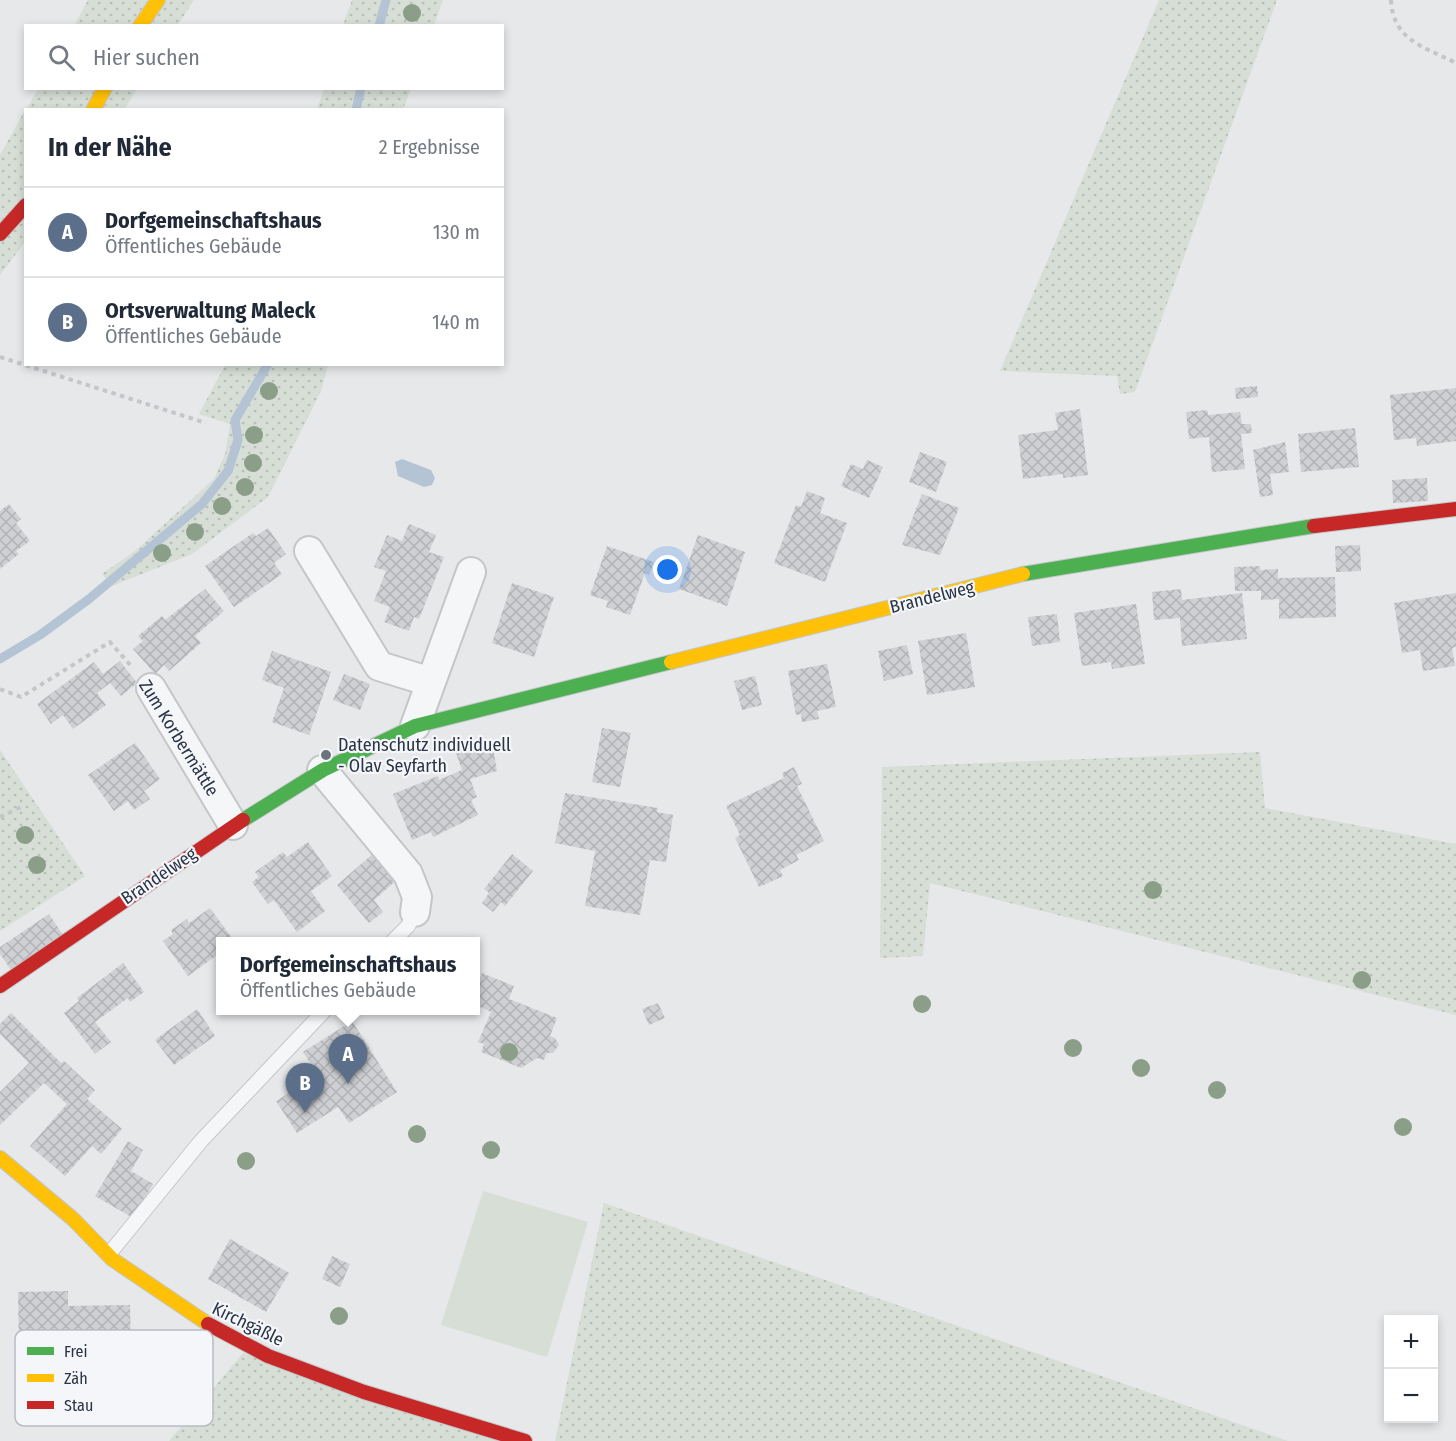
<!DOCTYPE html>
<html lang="de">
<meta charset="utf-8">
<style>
:root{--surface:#fff;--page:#f2f2f3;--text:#1f2937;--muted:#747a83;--line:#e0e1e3;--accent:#0b8043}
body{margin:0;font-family:"Fira Sans Condensed",sans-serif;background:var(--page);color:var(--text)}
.controls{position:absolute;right:18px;bottom:18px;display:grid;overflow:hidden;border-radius:0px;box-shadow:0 3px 9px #0003}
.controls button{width:54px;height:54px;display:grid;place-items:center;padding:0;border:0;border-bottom:2px solid var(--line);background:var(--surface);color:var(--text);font:30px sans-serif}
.you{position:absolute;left:668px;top:570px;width:21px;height:21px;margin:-15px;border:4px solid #fff;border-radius:50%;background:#1a73e8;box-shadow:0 0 0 9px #1a73e833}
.badge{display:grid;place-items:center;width:39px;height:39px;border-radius:50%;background:var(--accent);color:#fff;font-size:20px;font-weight:700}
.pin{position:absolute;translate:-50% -50px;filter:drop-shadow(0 2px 3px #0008)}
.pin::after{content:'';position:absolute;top:32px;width:21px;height:18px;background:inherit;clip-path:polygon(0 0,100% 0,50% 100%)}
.popup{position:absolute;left:216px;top:937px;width:264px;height:78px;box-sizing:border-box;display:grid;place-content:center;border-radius:0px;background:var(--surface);filter:drop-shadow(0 2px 4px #0005);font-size:20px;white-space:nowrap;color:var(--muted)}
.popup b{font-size:22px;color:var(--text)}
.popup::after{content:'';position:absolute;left:50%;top:100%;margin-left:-12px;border:12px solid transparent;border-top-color:var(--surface)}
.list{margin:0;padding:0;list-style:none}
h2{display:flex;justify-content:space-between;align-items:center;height:78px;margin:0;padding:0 24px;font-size:26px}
h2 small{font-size:20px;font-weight:400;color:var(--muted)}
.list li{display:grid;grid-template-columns:39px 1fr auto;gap:18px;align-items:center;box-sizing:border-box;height:90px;padding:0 24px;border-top:2px solid var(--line)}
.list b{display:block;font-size:22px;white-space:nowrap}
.list p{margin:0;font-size:20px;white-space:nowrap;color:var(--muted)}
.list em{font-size:20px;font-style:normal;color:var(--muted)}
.icon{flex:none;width:33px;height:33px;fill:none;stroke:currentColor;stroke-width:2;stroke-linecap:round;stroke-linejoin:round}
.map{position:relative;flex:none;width:1456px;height:1441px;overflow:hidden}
.search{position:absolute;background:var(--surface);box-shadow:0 3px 9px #0003;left:24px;top:24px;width:480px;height:66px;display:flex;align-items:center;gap:15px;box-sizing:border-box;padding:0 21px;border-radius:0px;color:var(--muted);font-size:22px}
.panel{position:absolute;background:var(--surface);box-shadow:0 3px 9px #0003;left:24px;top:108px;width:480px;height:258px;border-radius:0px}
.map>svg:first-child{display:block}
.green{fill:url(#green-dots)}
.pitch{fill:#d6ded6}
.water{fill:#b4c4d5}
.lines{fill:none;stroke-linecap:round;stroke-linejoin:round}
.stream{stroke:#b4c4d5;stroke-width:9}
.building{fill:url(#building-cross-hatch)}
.lane-casing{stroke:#c4c6c8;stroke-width:16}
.street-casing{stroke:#c4c6c8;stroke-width:32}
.fast-casing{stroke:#c4c6c8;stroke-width:16}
.slow-casing{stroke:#c4c6c8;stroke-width:16}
.jam-casing{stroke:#c4c6c8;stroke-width:16}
.path{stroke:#c5c6ca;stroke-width:4;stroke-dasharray:4.5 4.5;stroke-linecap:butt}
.lane{stroke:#f5f6f7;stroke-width:14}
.street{stroke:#f5f6f7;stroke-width:28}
.fast{stroke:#4caf50;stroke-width:14}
.slow{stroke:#ffc107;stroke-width:14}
.jam{stroke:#c62828;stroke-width:14}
.tree{fill:#8a9e88}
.poi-dot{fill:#6c737f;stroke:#f4f6f9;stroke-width:2}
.labels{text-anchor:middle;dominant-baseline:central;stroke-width:4.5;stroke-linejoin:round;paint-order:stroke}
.street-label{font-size:18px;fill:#2b3445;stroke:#f4f6f9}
.poi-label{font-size:18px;fill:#2b3445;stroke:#f4f6f9;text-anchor:start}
.key{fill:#f4f6f9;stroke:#b8bcc3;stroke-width:1.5}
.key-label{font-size:16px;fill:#2b3445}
</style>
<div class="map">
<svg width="1456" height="1441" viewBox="0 0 1456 1441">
<defs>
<pattern id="green-dots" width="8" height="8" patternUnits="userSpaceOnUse" patternTransform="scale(1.5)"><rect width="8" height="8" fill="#d6ded6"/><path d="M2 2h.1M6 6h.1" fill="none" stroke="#b8bfb9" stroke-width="1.8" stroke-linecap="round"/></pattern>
<pattern id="building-cross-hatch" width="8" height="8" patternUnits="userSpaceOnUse" patternTransform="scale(1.5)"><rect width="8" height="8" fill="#ced0d3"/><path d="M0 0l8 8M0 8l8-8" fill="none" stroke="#b1b3b6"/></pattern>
</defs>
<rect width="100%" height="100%" fill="#e6e8ea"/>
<path class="green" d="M88,0H194L178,25L74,26Z
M352,0H443L434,25H343Z
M1159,0H1277L1135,392L1120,394L1117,376L1000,371Z
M38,89H137L124,110H26Z
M324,89V88L411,89L403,109H317Z
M25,110V242L0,275V155Z
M225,365H328L321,391L268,497L192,554L112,586L102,574L135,551L214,479L225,454L230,424L199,414Z
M0,750L85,876L0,931Z
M1260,752L1265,808L1456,844V1015L930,883L923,956L880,958L882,767Z
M604,1203L1288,1441H555Z
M243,1353L498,1441H169Z"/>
<path class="pitch" d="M483,1191L588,1222L547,1357L441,1325Z"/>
<path class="water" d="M402,459L431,470L435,478L432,485L424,487L398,476L395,462Z"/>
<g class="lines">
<path class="stream" d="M379,26L386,0
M356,110L361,88
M0,659L40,635L89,599L202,504L228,471L238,440L235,420L268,364"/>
</g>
<path class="building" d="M1257,386L1258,397L1236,399L1235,388Z
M1456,388V441L1417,446L1416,438L1394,440L1390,395Z
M1080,409L1088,475L1063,478V474L1023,479L1018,435L1058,430L1055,413Z
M1207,410L1208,415L1240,412L1242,424H1251L1252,433L1241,434L1245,469L1212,472L1209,437L1189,439L1186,412Z
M1355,428L1359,467L1301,472L1298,434Z
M1285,442L1289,472L1270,474L1273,495L1260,497L1253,450Z
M920,452L947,462L936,492L909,482Z
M867,460L883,467L869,498L841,486L851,464L863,469Z
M1427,478L1428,501L1393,503L1392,480Z
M807,491L825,498L820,513L847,523L825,582L774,563L796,505L801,507Z
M922,494L959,508L940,555L902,545Z
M9,504L21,519L16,523L30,541L16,551L19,554L0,569V511Z
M409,524L436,535L429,552L444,557L419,619L414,617L409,631L384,622L390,607L374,601L386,571L374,567L387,535L402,541Z
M268,528L286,554L274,563L282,574L234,607L205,566L253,533L256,536Z
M698,535L745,552L727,606L679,589Z
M1360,545L1361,571L1336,572L1335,546Z
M607,546L654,562L649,575L645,573L630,615L606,607L608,601L590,595Z
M1260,566V570L1278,569V578L1335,577L1336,617L1279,619V599L1261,600V591H1235L1234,567Z
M512,583L554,597L534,657L492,643Z
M205,589L224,611L195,636L201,643L169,671L164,665L155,674L133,649L143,641L138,636L162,616L165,620Z
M1181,589L1182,600L1242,593L1247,639L1182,646L1180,618L1154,620L1152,592Z
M1456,593V647L1452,648L1455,666L1423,671L1420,650L1402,653L1394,603Z
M1136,604L1145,664L1112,669L1111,662L1082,666L1074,613Z
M1057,614L1060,642L1032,646L1028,617Z
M966,633L975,687L927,695L918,641Z
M907,645L913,674L884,681L878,651Z
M272,651L331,672L309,735L272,722L284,688L262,680Z
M120,661L137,683L121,696L110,683L97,693L106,705L73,729L63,715L51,724L37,704L94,662L103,674Z
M827,664L836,707L817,711L819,719L802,722L801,714L796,715L788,671Z
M344,674L370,684L360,710L333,700Z
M755,676L762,705L742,710L734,681Z
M602,728L631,733L620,787L592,782Z
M492,742L497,771L470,779L477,797L471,800L478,815L433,837L431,832L412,840L393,794L438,776L439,780L462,770L456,753Z
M135,743L160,779L144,791L150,799L134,810L128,801L114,811L88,775Z
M794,767L802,784L797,786L824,841L796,855L799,860L780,870L783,876L759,887L735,838L740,835L726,806L784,778L782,773Z
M565,793L658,808L657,812L673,815L666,862L650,860L640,915L585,906L595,851L555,843Z
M308,842L332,876L311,891L325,911L297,932L274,900L268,904L252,882L259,877L255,872L283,852L287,857Z
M375,852L398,879L374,900L383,912L369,923L337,885Z
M512,854L533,871L505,906L501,902L493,912L482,903L489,893L484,889Z
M210,908L235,942H220V953L188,976L163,941L173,934L171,930L187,919L189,923Z
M49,914L63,935L11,970L0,954V947Z
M123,963L144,992L130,1002L128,998L95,1022L111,1042L95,1054L64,1013L79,1001L77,998Z
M482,973L514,986L509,999L557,1018L550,1036L555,1038L559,1045L553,1053H547L544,1060L537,1058L521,1068L481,1052L484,1044L478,1042L491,1012L476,1005V988Z
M658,1003L665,1018L649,1025L642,1009Z
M197,1009L215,1036L174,1065L155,1040Z
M11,1013L61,1063L64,1061L95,1090L87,1099L122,1129L101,1154L92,1146L65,1176L30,1146L67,1104L44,1083L0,1125V1092L29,1063L0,1034V1024Z
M352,1021L397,1092L349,1123L338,1107L297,1133L276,1101L318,1075L303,1052Z
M128,1141L143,1150L131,1171L153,1184L133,1218L95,1196Z
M230,1239L289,1273L266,1312L208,1279Z
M332,1256L350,1264L340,1287L322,1279Z
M68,1291V1306L130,1305L131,1348L19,1350L18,1292Z"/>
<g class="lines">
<defs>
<path id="lane" d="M392,942L408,926L415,912
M109,1254L201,1141L325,1010"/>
<path id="street" d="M309,551L379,666L431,682
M151,688L233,825
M415,726L471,572
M322,770L408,874L417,897L415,912"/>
<path id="fast" d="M1023,574L1314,526
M243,820L323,770L415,726L671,662"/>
<path id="slow" d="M140,26L158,0
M93,110L105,88
M671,662L1023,574
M0,1158L73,1219L112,1259L208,1324"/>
<path id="jam" d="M0,234L26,205
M1314,526L1456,509
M0,986L243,820
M208,1324L268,1356L364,1392L525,1441"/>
</defs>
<use href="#lane" class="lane-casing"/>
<use href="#street" class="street-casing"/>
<use href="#fast" class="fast-casing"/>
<use href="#slow" class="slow-casing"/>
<use href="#jam" class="jam-casing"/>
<path class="path" d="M1391,0C1393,41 1425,47 1456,63
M0,357L206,423
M0,689L21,697L110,642L132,667
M0,817L21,807"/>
<use href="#lane" class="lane"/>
<use href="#street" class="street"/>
<use href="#fast" class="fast"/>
<use href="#slow" class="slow"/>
<use href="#jam" class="jam"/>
</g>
<g class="tree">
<circle cx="412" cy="13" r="9"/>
<circle cx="269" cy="391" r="9"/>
<circle cx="254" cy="435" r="9"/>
<circle cx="253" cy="463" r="9"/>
<circle cx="245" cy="487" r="9"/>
<circle cx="222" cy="506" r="9"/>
<circle cx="195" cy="532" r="9"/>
<circle cx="162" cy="553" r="9"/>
<circle cx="25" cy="835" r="9"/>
<circle cx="37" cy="865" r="9"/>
<circle cx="1153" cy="890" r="9"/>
<circle cx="1362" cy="980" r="9"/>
<circle cx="922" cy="1004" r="9"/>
<circle cx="1073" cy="1048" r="9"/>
<circle cx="509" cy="1052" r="9"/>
<circle cx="1141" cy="1068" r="9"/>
<circle cx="1217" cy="1090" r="9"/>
<circle cx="1403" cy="1127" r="9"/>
<circle cx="417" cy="1134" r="9"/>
<circle cx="491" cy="1150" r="9"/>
<circle cx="246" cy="1161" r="9"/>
<circle cx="339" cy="1316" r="9"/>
</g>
<circle class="poi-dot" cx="326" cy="755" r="6"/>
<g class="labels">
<g class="street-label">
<text transform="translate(932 597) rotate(-14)">Brandelweg</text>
<text transform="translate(179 738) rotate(58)">Zum Korbermättle</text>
<text transform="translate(159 876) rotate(-34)">Brandelweg</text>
<text transform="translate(248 1324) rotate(26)">Kirchgäßle</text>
</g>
<g class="poi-label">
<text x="338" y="745">Datenschutz individuell<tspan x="338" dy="21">- Olav Seyfarth</tspan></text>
</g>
</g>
<rect x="15" y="1330" width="198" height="96" rx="9" class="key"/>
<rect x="27" y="1347" width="27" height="8" fill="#4caf50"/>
<rect x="27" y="1374" width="27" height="8" fill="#ffc107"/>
<rect x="27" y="1401" width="27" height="8" fill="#c62828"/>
<g class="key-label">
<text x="64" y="1357">Frei</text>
<text x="64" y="1384">Zäh</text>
<text x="64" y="1411">Stau</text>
</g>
</svg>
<div class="controls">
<button>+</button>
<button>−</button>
</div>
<div class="you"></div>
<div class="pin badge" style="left:348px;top:1084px;background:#5c6f8a">A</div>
<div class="popup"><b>Dorfgemeinschaftshaus</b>Öffentliches Gebäude</div>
<div class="pin badge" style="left:305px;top:1113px;background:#5c6f8a">B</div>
<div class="search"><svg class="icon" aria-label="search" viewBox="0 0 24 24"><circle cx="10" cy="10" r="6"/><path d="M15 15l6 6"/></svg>Hier suchen</div>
<section class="panel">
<h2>In der Nähe<small>2 Ergebnisse</small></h2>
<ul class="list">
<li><span class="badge" style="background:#5c6f8a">A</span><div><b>Dorfgemeinschaftshaus</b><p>Öffentliches Gebäude</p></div><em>130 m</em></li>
<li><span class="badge" style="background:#5c6f8a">B</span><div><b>Ortsverwaltung Maleck</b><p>Öffentliches Gebäude</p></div><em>140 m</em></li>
</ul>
</section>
</div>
